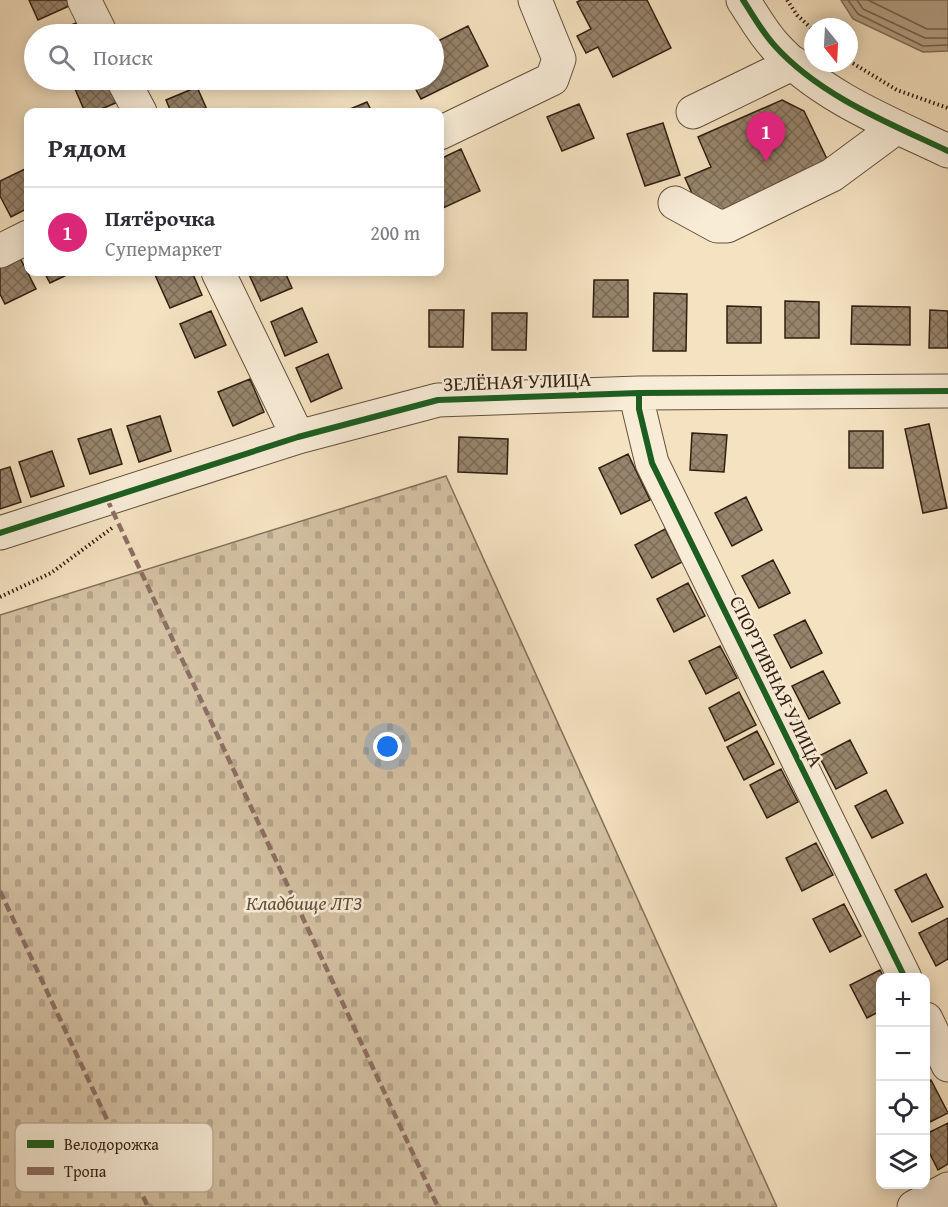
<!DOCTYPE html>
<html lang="ru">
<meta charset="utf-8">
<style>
:root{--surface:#fff;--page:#f7f7f7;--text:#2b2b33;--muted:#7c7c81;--line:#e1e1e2;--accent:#db2777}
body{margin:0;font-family:"Gentium Book Plus",serif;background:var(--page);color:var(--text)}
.controls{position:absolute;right:18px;bottom:18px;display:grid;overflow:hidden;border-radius:12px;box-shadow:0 3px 15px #0003}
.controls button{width:54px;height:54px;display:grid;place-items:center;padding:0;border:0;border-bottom:2px solid var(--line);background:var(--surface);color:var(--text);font:30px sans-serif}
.compass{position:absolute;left:804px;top:18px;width:54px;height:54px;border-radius:50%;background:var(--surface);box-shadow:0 3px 15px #0003;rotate:162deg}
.you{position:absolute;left:388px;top:747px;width:21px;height:21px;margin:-15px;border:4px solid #fff;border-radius:50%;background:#1a73e8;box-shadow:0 0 0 9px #1a73e833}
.badge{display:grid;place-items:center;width:39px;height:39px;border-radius:50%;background:var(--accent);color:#fff;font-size:20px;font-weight:700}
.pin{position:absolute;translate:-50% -50px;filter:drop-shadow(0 2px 3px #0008)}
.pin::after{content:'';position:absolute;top:32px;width:21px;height:18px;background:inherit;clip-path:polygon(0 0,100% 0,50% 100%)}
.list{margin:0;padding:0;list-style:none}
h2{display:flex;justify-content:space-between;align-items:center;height:78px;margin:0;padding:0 24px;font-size:26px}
h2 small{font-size:20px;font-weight:400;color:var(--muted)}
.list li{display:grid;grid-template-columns:39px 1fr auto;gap:18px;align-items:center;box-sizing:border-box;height:90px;padding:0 24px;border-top:2px solid var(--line)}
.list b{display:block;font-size:22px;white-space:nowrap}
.list p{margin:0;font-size:20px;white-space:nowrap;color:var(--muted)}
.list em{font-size:20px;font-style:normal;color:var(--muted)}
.icon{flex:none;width:33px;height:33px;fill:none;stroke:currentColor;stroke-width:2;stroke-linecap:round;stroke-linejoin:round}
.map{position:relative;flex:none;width:948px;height:1207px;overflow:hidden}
.search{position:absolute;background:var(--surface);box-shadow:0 3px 15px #0003;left:24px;top:24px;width:420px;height:66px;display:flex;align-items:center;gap:15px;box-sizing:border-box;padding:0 21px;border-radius:33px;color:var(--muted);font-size:22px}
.panel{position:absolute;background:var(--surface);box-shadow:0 3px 15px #0003;left:24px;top:108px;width:420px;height:168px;border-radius:12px}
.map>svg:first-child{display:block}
.cemetery{fill:url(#cemetery-stones);stroke:#83705a;stroke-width:1.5}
.water{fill:#b3a085;stroke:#7f6c56;stroke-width:1.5}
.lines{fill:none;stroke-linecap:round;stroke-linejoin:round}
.shore{stroke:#72604a;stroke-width:1.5}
.building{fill:url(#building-cross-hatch);stroke:#321f10;stroke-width:1.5}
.minor-casing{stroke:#63503c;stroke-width:35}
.path{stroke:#321f10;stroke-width:4;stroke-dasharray:1.5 3;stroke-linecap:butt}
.minor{stroke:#f8ecd7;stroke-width:33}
.quiet{stroke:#8d6e63;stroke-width:4.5;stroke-dasharray:9 4.5;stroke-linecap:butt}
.cycleway-casing{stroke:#f8ecd7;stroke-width:10}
.cycleway{stroke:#1b5e20;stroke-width:6}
.labels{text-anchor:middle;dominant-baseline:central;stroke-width:5;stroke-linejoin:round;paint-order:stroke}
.street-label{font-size:20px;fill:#321f10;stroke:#f8ecd7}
.park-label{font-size:20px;font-style:italic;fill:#63503c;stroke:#f8ecd7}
.key{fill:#f8ecd7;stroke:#bdae9b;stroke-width:1.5}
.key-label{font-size:16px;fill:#321f10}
</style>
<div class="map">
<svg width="948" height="1207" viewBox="0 0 948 1207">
<defs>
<pattern id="cemetery-stones" width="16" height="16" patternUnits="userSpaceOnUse" patternTransform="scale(1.5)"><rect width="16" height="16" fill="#d4c1a3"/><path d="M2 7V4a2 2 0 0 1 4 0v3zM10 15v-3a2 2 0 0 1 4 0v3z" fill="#b6a58b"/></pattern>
<pattern id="building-cross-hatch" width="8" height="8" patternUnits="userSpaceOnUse" patternTransform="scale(1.5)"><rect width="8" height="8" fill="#97846c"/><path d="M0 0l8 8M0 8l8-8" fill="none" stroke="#7c6b57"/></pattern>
</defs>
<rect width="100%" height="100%" fill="#f5e2c1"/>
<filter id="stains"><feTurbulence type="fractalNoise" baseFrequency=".00333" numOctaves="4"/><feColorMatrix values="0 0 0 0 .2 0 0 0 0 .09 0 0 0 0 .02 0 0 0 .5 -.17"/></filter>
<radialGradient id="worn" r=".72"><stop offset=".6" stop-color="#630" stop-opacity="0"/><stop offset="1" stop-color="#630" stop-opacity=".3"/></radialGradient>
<path class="cemetery" d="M446,476L777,1207H0V615Z"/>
<path class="water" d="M841,0H948V51L923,52L853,19Z"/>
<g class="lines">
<path class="shore" d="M848,0L858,14L923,46L948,45
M857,0L863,9L925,38H948
M868,0L927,29H948"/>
</g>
<path class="building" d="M29,0H67L69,6L38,20Z
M581,0H647L671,48L613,77L598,47L586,53L577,36L591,29L577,2Z
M81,21L87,34H49Z
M468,26L488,66L421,99L411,80H434V43Z
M77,80H109L118,102L94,112H85L72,82Z
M197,87L208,112H171L166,100Z
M782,100L804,111L827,159L723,219L701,213L685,178L711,167L698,137Z
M367,102L372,112H343Z
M579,104L594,138L562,151L547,117Z
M663,123L680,175L645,186L627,134Z
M461,149L480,191L443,208L440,200V159Z
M25,169L28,175V208L11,217L0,196V181Z
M19,256L36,289L5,304L0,294V266Z
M44,272H73L50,283Z
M162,272H192L202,295L170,308L155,275Z
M248,272H285L292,288L261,301Z
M594,280H628V317H593Z
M654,293L687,294L686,351H653Z
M785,301L819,302V338H785Z
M727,306L761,307V343H727Z
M852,306L910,307V345L851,344Z
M302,308L317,342L285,356L271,322Z
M429,310H464L463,347H429Z
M930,310L948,311V348H929Z
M211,311L226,345L195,358L180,324Z
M492,313H527L526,350H492Z
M328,354L342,388L311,402L296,368Z
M250,379L264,412L233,426L218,392Z
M160,416L171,451L139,462L127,426Z
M929,424L947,508L923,513L905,429Z
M111,429L122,464L90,474L78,439Z
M849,431H883V468H849Z
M692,433L727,435L724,472L690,470Z
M459,437L508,439L507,474L458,472Z
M52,451L64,486L31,497L19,462Z
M628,454L650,500L621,514L599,468Z
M10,467L21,502L0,509V470Z
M746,497L762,530L732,546L715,513Z
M665,529L682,562L652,578L635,545Z
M773,560L790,593L759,608L742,576Z
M688,583L705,616L674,632L657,599Z
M805,620L822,653L791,668L774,635Z
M720,646L737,678L706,694L689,661Z
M823,671L840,703L809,719L792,686Z
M739,692L756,725L725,741L709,708Z
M757,731L774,764L744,780L727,747Z
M850,740L867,773L836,789L819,756Z
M781,769L798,802L767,818L750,785Z
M886,790L903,823L872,838L855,806Z
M816,843L833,875L802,891L786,858Z
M926,874L943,907L912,922L895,890Z
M844,904L861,936L830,952L813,919Z
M948,918V959L936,966L919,933Z
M880,970L884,978H880V1011L867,1018L850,985Z
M931,1080L948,1113L926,1124V1083Z
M948,1123V1164L938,1170L926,1146V1134Z"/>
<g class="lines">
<defs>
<path id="minor" d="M84,0L101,34
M743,0C753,15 762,32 775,46C820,96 889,123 948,151
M123,80L140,112
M693,112L794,63
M440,133L552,79L559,59L535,0
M675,203L717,226H727L832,175L897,127
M0,251L28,237
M218,272L298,437
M639,393V409L652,463L905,978
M0,533L298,437L438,400L639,393L948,391
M926,1019L948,1065
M914,1207L948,1189"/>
</defs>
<use href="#minor" class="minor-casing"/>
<path class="path" d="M787,0L797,15L813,30
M849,61L897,90L948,108
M0,597L51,573L112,528"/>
<use href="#minor" class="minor"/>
<path class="quiet" d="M107,499L438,1207
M0,891L148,1207"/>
<defs>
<path id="cycleway" d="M743,0C753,15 762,32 775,46C820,96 889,123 948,151
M639,393V409L652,463L905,978
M0,533L298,437L438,400L639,393L948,391"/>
</defs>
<use href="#cycleway" class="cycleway-casing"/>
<use href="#cycleway" class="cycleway"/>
</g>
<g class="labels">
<g class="street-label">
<text transform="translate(517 381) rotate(-2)">ЗЕЛЁНАЯ УЛИЦА</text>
<text transform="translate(777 681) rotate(64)">СПОРТИВНАЯ УЛИЦА</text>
</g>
<g class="park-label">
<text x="304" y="902">Кладбище ЛТЗ</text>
</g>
</g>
<rect x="15" y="1123" width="198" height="69" rx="9" class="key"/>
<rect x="27" y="1140" width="27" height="8" fill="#1b5e20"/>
<rect x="27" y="1167" width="27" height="8" fill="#8d6e63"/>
<g class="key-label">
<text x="64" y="1150">Велодорожка</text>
<text x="64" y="1177">Тропа</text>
</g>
<rect width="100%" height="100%" filter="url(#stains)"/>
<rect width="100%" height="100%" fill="url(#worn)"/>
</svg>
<div class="controls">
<button>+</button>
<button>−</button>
<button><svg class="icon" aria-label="locate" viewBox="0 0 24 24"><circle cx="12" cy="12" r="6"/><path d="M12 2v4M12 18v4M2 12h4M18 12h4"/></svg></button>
<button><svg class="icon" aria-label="layers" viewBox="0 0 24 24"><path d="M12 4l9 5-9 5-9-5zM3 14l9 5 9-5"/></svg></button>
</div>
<svg class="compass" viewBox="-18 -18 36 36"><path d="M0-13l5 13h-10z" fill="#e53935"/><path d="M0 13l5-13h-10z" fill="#7c7c81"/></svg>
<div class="you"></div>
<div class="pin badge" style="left:766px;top:162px">1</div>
<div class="search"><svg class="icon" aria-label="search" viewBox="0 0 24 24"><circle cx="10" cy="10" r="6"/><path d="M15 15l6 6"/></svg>Поиск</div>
<section class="panel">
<h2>Рядом<small></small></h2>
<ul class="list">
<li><span class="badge">1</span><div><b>Пятёрочка</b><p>Супермаркет</p></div><em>200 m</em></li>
</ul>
</section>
</div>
